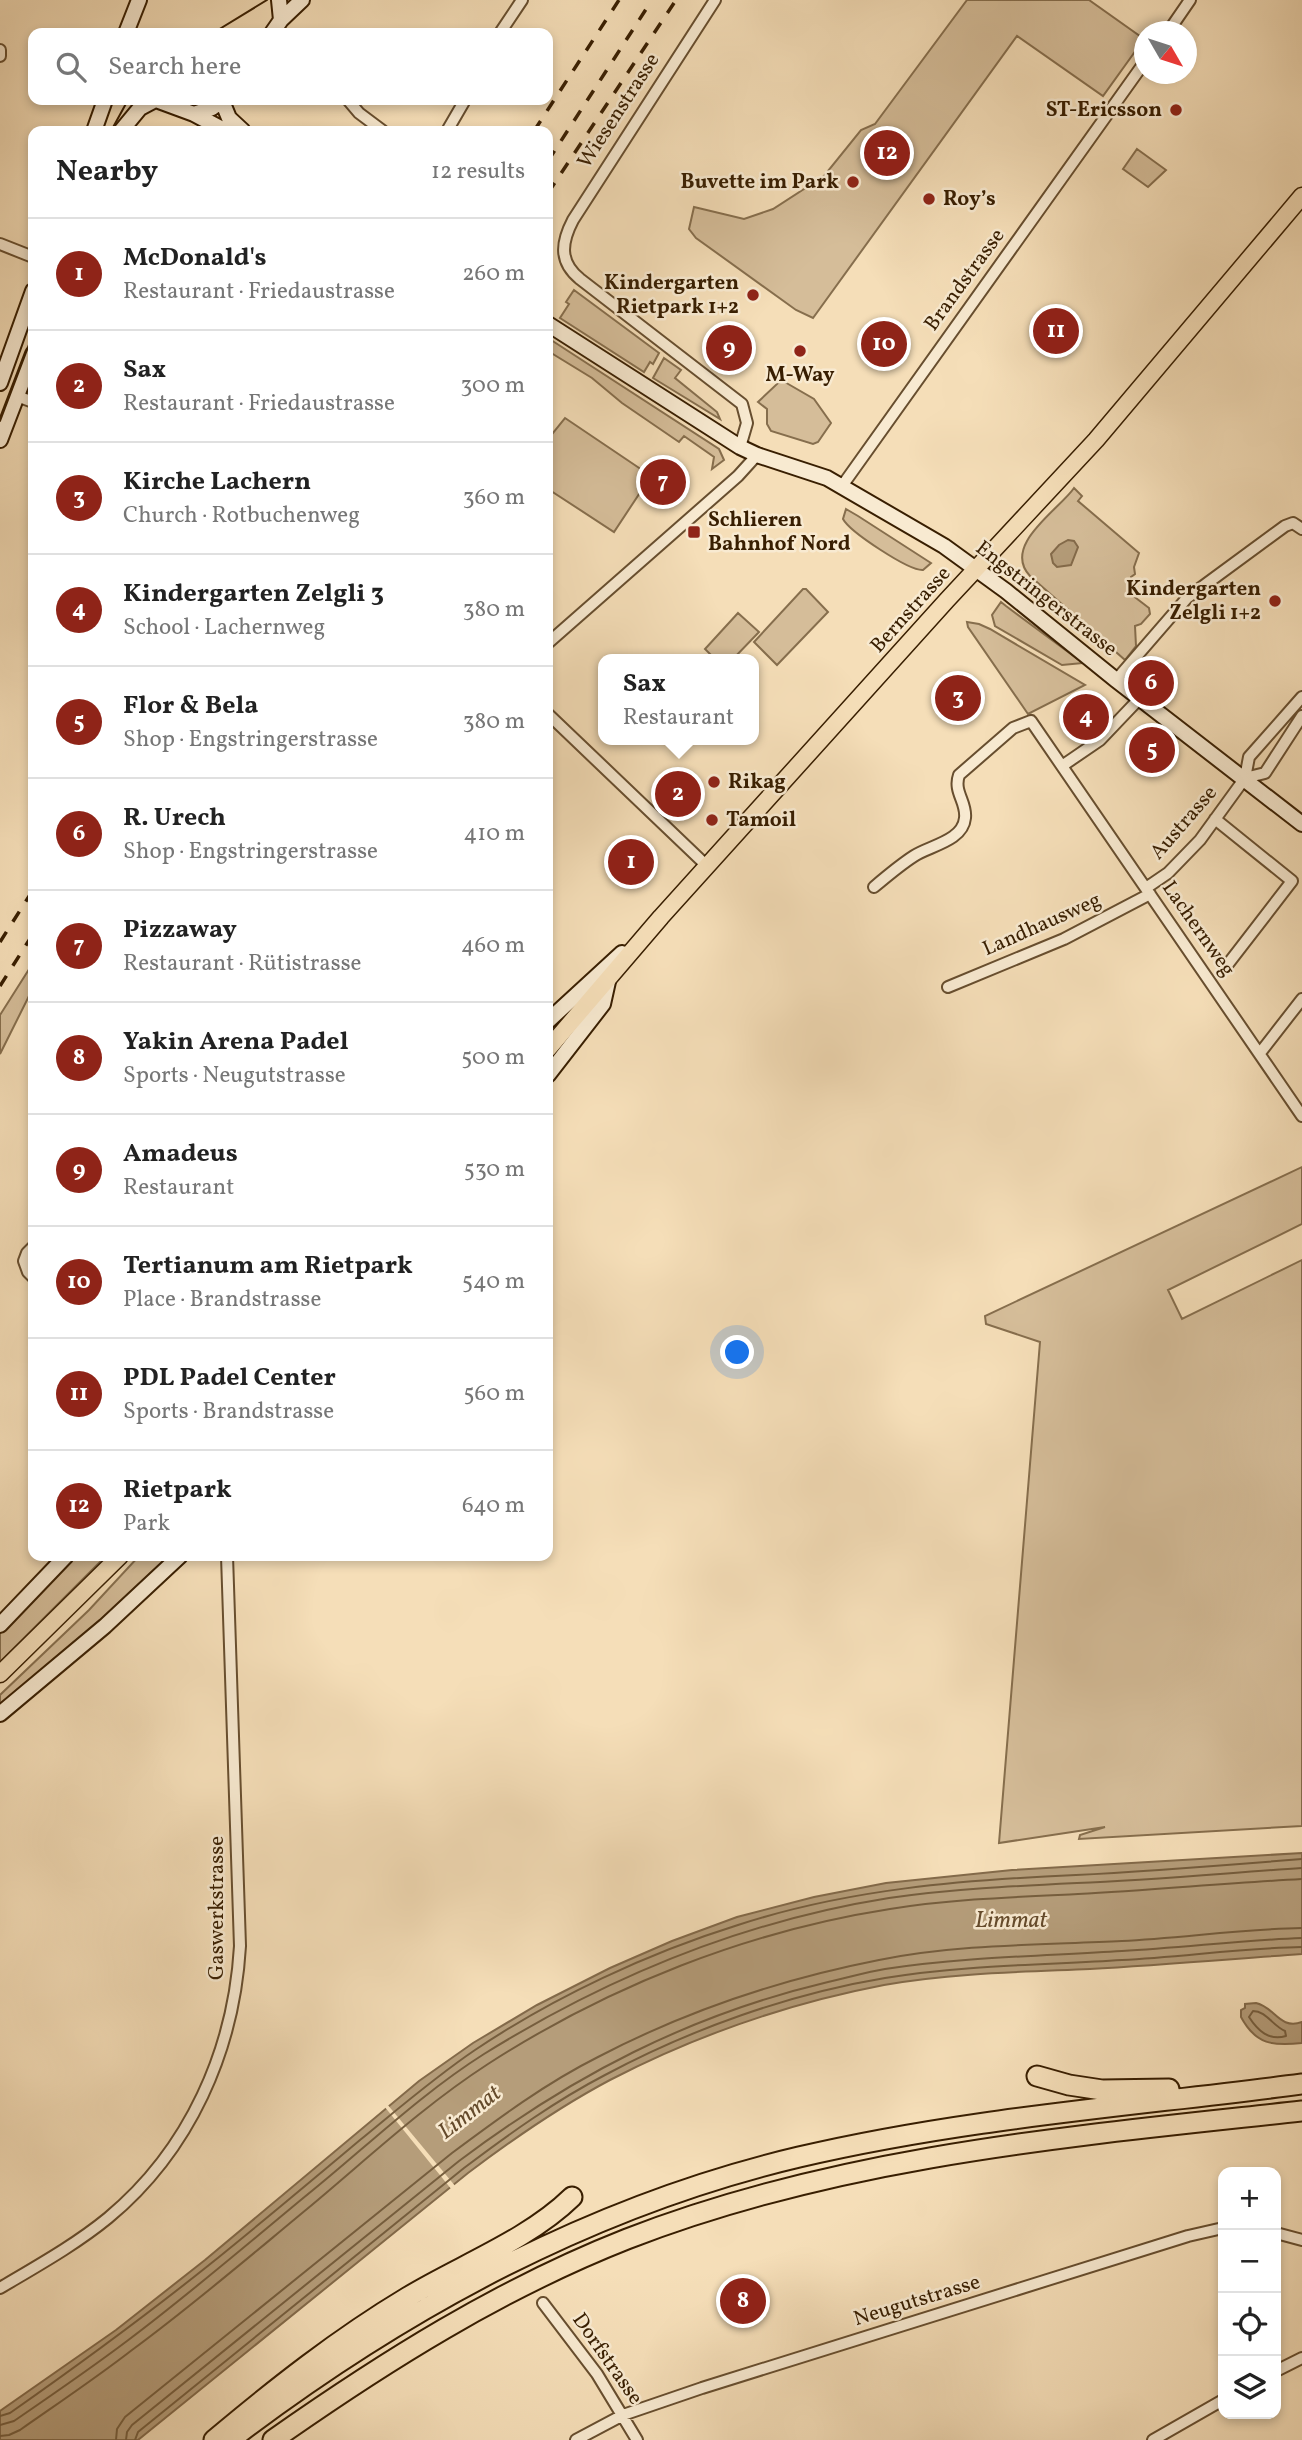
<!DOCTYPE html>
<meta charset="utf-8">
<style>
:root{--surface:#fff;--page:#f2f2f2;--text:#222;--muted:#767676;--line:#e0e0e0;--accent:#8f2418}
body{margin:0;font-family:Vollkorn,serif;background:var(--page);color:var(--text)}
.controls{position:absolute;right:21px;bottom:21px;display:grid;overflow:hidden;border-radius:14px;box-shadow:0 4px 10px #0003}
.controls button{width:63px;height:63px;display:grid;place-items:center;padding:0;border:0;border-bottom:2px solid var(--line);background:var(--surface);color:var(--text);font:35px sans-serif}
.compass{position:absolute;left:1134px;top:21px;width:63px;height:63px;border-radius:50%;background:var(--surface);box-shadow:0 4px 10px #0003;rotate:129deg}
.you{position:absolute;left:738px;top:1353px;width:24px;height:24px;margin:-18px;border:5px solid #fff;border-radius:50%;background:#1a73e8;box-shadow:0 0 0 10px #1a73e833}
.badge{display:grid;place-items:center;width:46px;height:46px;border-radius:50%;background:var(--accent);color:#fff;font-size:23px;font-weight:700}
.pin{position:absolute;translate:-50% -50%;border:4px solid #fff;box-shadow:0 2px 7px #0006}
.popup{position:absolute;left:598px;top:654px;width:161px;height:91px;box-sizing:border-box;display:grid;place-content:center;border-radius:14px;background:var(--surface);filter:drop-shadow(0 2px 5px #0005);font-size:23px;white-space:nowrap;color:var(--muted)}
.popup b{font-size:26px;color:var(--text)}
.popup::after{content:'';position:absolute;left:50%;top:100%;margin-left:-14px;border:14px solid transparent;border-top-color:var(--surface)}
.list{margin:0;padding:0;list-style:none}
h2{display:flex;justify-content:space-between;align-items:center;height:91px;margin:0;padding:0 28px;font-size:30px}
h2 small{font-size:23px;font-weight:400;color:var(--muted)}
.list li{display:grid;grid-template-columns:46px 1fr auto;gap:21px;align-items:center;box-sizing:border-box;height:112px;padding:0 28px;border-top:2px solid var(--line)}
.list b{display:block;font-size:26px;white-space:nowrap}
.list p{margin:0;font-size:23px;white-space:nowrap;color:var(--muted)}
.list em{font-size:23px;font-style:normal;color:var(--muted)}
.icon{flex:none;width:38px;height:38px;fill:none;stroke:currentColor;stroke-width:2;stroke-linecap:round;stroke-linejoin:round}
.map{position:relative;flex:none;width:1302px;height:2440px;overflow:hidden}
.search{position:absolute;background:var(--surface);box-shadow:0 4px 10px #0003;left:28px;top:28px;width:525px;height:77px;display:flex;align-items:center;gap:18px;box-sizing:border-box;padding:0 24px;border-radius:14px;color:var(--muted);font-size:26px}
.panel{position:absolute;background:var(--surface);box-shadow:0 4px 10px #0003;left:28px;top:126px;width:525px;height:1435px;border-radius:14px}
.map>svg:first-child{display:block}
.green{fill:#d5bd99;stroke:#866e4d;stroke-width:2}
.water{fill:#b59d7a;stroke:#836a4a;stroke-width:2}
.pier{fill:#f5deb8}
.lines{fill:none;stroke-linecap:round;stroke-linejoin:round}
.shore{stroke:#765e3e;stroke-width:2}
.street-casing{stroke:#674e2f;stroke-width:14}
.secondary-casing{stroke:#381e01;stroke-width:18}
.primary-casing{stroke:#381e01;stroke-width:19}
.highway-casing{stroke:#381e01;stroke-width:23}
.street{stroke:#f8ead1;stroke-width:10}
.secondary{stroke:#f8ead1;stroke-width:14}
.primary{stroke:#f5deb8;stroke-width:16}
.highway{stroke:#f5deb8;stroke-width:19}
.tram{stroke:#381e01;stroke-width:2}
.rail{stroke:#381e01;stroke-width:3.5;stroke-dasharray:12 12;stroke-linecap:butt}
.poi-dot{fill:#8f2418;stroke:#f8ead1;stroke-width:2.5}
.labels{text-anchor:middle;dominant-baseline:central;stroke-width:5;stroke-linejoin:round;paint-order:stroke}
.poi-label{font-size:21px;font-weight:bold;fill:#381e01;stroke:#f8ead1;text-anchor:end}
.street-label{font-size:21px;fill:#381e01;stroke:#f8ead1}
.water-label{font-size:23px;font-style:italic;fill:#644a2b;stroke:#f8ead1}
</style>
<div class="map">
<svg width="1302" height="2440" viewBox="0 0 1302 2440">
<rect width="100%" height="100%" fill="#f5deb8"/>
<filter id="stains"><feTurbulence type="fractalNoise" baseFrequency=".00286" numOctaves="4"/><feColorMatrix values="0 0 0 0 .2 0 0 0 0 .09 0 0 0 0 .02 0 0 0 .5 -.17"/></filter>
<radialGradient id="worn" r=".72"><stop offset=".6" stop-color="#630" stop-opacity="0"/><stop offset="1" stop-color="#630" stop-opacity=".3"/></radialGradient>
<path class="green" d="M967,0H1089L1144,39L1103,96L1017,36L813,318L796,310L696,238L689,229L694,207L744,219L773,209L824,176L861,130L875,124Z
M1137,149L1166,170L1148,187L1123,169Z
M574,290L659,353L653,364L650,362L644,372L560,318L569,304L566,302Z
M548,338L719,449L724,460L712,469L714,457L684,436L679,442L622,403L592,378L548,351Z
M664,358L681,370L675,378L717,412L720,419L653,378Z
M783,381L814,399L831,423L818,442L813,444L771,431L767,424V409L758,402L778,383Z
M565,418L651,476L614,532L548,489V439Z
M1074,488L1082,496L1078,501L1139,553L1134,567L1135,574L1131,577L1132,595L1149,608L1150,614L1141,624L1135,626L1136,646L1125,660L1030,576C1001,545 1060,509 1074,488Z
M846,509L858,516L931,563L923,570C909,571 850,532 843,519Z
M803,589H806L828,612L777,665L754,642Z
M1001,602L1006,606L1083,663L1062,665L995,626L992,615Z
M738,613L759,632L733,659H715L705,649Z
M967,622L979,624L990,629L1085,685L1028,714L968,627Z
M33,963V988L0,1054V1015Z
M1302,1167V1224L1168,1290L1182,1319L1302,1260V1826L1079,1839L1080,1835L1105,1827L999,1843L1040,1342L986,1324L985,1316Z
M74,1556H106L0,1662V1633Z
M139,1556H176L0,1709V1695L89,1610Z"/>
<path class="water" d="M1068,540L1074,541L1078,547L1071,565L1057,567L1053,563L1051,554L1059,545Z
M1302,1853V1954C1232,1959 1161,1965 1090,1969C1022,1972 952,1973 884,1985C790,2003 695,2036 610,2080C559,2107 513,2139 468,2173L138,2440H0V2411L116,2330L205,2260L419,2081L473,2043L537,2005L610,1968L672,1941L737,1917L814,1897L886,1883L1012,1870Z
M1256,2003C1275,2007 1279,2030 1302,2022V2043C1273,2046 1256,2045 1241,2017V2010L1245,2008V2004Z"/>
<path class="pier" d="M387,2104L456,2187L452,2190L384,2106Z"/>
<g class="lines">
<path class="shore" d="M1253,2011C1266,2011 1273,2026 1285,2031L1286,2036C1269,2041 1258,2031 1249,2017Z
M0,2416L10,2413C77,2366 144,2317 209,2265C260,2224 310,2182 360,2140C398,2109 435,2077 475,2050C554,1997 648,1953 738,1925C848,1889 962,1880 1076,1875C1152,1871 1227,1865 1302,1859
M0,2425L14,2421C52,2395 90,2369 127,2341C187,2296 244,2247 302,2199C362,2151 419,2095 484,2054C608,1977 744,1921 889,1898C951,1889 1014,1886 1077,1883C1152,1880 1227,1873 1302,1868
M0,2436L9,2435L20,2430C57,2404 96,2378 132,2350C192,2306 249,2257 307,2209C366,2160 423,2106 488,2064C609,1986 748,1931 890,1909C953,1899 1015,1897 1078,1894C1153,1890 1227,1883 1302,1879
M116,2440L117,2429L125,2417L452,2153C499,2118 546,2083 598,2057C686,2011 782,1979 879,1960C958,1944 1041,1945 1122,1941C1182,1938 1242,1929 1302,1928
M126,2440L127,2432L132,2425L459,2161C572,2076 689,2015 828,1982C847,1978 866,1972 885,1969C963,1957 1043,1956 1122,1951C1182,1948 1242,1940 1302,1938
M135,2440L138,2432L464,2168C509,2134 555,2101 605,2075C691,2029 789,1994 885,1978C963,1965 1043,1965 1122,1960C1182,1957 1242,1948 1302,1947"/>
<defs>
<path id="street" d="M715,0L573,220C561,243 559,262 580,279L742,404L747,423L740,447
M1168,32L1190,0
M500,33L522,0
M0,50V56
M348,100L359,113L383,131
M447,131L465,100
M0,244L33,257
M17,396L33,402
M842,486L1144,63
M548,643L738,476L757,455
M1116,680L1187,598L1285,526L1293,523L1302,529
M548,714L707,866
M1062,766L1100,740L1140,698
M1245,778L1265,773L1302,716
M1215,819L1292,881L1228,964
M874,887C887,876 900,865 914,856C929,846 963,841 965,818C967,802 953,792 959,775L1013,728L1031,721L1302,1116
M1146,888L1168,873L1200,840L1245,778L1249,757L1302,697
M948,987L1064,939L1150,894
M1260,1053L1302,999
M33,1247L27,1253L24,1261L28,1272L33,1277
M1276,2233L1302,2240
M0,2288C37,2266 75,2245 108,2218C190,2150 234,2050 240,1946L227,1556
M543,2303L597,2374L637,2440
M1276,2371L1302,2358
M576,2440L623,2415L702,2388L1188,2236L1223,2228
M1153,2440L1223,2400"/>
<path id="secondary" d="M281,20L302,0
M126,33L139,0
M272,33L281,20L279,0
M156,100L194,114L226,131
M222,101L229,118L243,131
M194,114L212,108L223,100
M94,131L105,100
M121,131L140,108L155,100
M548,324L740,447L757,455L827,478L944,546L1006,591L1116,680L1302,824
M0,383L33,291
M0,440L33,354
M548,1021L622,953
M548,1075L603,1004L609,977
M0,1625L66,1556
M0,1714L105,1626L180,1556"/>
<path id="primary" d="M548,1049L661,917L947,600L1096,440L1302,196
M0,1674L120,1556"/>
<path id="highway" d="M1037,2076L1069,2085L1102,2090L1169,2089
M214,2440C276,2388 338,2339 408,2297C461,2265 528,2240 572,2197
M230,2440C399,2311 591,2206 799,2157C965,2118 1134,2106 1302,2084
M273,2440C384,2362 500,2289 627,2239C843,2155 1074,2136 1302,2111"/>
</defs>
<use href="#street" class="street-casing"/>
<use href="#secondary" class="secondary-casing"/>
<use href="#primary" class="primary-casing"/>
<use href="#highway" class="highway-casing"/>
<use href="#street" class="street"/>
<use href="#secondary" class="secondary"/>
<use href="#primary" class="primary"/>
<use href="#highway" class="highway"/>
<path class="tram" d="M213,33L267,0
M111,131L128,100
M0,421L33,334"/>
<path class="rail" d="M534,131L619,0
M548,161L652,0
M548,193L676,0
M0,942L33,890
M0,986L33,934"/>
</g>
<g class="poi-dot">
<circle cx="1176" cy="110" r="7"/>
<circle cx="853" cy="182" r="7"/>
<circle cx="929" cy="199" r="7"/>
<circle cx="753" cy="295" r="7"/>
<circle cx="800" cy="351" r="7"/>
<rect x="687" y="525" width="14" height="14" rx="3.5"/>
<circle cx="1275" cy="601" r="7"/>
<circle cx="714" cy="782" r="7"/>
<circle cx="712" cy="820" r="7"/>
</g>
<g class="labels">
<g class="poi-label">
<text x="1162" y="110">ST-Ericsson</text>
<text x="839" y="182">Buvette im Park</text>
<text x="943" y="199" text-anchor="start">Roy’s</text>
<text x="739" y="283">Kindergarten<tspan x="739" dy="24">Rietpark 1+2</tspan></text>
<text x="800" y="375" text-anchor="middle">M-Way</text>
<text x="708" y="520" text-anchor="start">Schlieren<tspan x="708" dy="24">Bahnhof Nord</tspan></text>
<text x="1261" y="589">Kindergarten<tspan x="1261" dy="24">Zelgli 1+2</tspan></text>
<text x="728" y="782" text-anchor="start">Rikag</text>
<text x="726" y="820" text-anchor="start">Tamoil</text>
</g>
<g class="street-label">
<text transform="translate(619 111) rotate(-57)">Wiesenstrasse</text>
<text transform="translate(965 280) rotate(-54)">Brandstrasse</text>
<text transform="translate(1046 599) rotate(38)">Engstringerstrasse</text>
<text transform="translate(911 610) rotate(-48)">Bernstrasse</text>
<text transform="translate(1184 823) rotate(-49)">Austrasse</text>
<text transform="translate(1042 925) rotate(-24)">Landhausweg</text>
<text transform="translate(1198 929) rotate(55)">Lachernweg</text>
<text transform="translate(217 1908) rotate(-90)">Gaswerkstrasse</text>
<text transform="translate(917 2301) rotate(-17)">Neugutstrasse</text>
<text transform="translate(607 2359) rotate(55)">Dorfstrasse</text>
</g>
<g class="water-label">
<text x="1011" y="1921">Limmat</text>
<text transform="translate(470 2113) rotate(-38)">Limmat</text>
</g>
</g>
<rect width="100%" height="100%" filter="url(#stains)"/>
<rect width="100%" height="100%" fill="url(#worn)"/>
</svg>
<div class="controls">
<button>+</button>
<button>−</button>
<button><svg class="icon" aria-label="locate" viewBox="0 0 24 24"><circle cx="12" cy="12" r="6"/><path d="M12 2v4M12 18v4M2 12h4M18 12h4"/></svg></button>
<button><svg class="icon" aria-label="layers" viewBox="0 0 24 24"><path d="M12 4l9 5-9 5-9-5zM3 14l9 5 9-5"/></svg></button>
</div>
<svg class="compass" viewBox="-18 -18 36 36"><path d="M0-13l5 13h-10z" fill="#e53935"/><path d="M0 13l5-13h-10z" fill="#767676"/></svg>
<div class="you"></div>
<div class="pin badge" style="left:631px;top:862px">1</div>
<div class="pin badge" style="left:678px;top:794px">2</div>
<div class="popup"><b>Sax</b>Restaurant</div>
<div class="pin badge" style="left:958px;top:698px">3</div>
<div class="pin badge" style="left:1086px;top:717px">4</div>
<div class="pin badge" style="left:1152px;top:750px">5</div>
<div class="pin badge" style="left:1151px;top:683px">6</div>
<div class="pin badge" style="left:663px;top:482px">7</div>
<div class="pin badge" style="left:743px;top:2301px">8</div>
<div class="pin badge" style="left:729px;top:348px">9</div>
<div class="pin badge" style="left:884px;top:344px">10</div>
<div class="pin badge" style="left:1056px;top:331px">11</div>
<div class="pin badge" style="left:887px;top:153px">12</div>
<div class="search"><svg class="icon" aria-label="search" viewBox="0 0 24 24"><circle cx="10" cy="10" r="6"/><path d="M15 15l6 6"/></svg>Search here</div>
<section class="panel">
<h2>Nearby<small>12 results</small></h2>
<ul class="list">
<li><span class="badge">1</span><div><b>McDonald's</b><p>Restaurant · Friedaustrasse</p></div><em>260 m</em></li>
<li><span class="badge">2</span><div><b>Sax</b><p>Restaurant · Friedaustrasse</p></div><em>300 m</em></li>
<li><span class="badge">3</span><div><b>Kirche Lachern</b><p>Church · Rotbuchenweg</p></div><em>360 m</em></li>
<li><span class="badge">4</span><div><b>Kindergarten Zelgli 3</b><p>School · Lachernweg</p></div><em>380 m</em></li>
<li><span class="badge">5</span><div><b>Flor &amp; Bela</b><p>Shop · Engstringerstrasse</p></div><em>380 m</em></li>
<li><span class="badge">6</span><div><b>R. Urech</b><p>Shop · Engstringerstrasse</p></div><em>410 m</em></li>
<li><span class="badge">7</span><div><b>Pizzaway</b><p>Restaurant · Rütistrasse</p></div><em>460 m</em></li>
<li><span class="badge">8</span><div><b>Yakin Arena Padel</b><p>Sports · Neugutstrasse</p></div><em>500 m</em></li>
<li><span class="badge">9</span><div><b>Amadeus</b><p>Restaurant</p></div><em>530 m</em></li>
<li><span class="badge">10</span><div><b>Tertianum am Rietpark</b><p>Place · Brandstrasse</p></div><em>540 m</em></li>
<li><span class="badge">11</span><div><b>PDL Padel Center</b><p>Sports · Brandstrasse</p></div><em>560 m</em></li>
<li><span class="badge">12</span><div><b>Rietpark</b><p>Park</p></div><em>640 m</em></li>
</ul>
</section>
</div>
